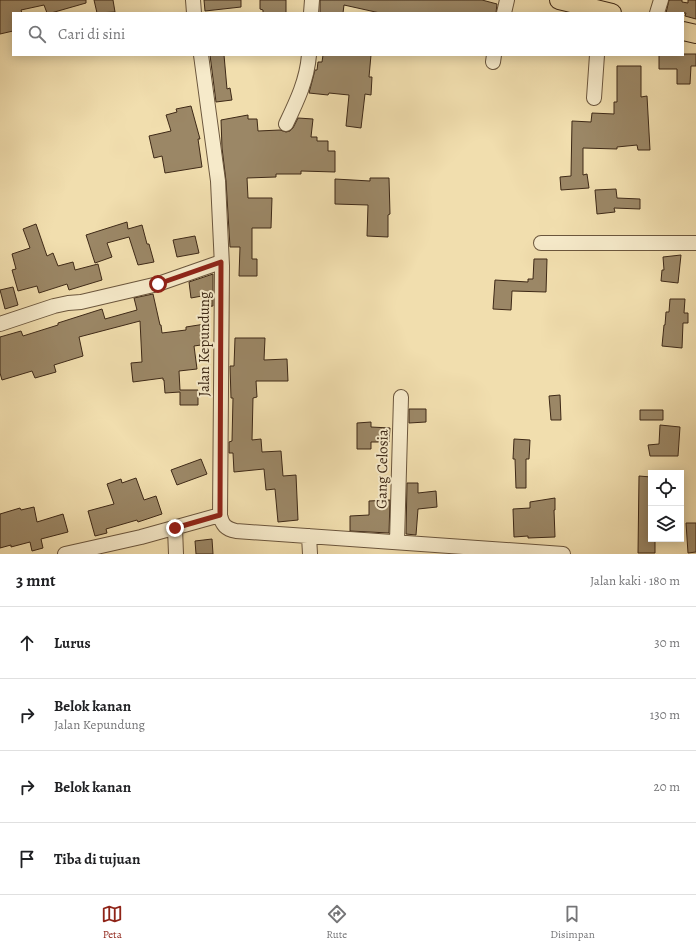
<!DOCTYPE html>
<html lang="id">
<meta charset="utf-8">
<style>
:root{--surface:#fff;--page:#f6f6f6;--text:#202124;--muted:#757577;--line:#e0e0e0;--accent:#8f2418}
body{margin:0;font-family:Alegreya,serif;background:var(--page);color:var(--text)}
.controls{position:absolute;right:12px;bottom:12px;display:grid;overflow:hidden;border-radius:0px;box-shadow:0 2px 10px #0003}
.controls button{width:36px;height:36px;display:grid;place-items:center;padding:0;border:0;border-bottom:1px solid var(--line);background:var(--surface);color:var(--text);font:20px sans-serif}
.stop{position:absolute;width:12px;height:12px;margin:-9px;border:3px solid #8f2418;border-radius:50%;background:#fff}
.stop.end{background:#8f2418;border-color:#fff;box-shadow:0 1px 4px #0008}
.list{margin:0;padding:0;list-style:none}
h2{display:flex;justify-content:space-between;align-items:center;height:52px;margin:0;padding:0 16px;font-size:17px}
h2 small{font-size:13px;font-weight:400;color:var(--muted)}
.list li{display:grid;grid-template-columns:26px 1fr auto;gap:12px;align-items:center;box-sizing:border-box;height:72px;padding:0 16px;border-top:1px solid var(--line)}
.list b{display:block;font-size:15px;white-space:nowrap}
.list p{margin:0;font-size:13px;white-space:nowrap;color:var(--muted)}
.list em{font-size:13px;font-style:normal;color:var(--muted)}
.icon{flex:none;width:22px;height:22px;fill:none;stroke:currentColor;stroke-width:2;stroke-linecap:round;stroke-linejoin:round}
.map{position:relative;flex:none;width:696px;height:554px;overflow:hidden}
.search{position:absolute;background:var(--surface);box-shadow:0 2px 10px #0003;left:12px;right:12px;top:12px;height:44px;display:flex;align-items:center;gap:10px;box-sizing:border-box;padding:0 14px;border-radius:0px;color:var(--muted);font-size:15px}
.sheet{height:340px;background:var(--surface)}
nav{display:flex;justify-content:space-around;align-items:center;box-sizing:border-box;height:56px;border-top:1px solid var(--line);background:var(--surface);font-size:11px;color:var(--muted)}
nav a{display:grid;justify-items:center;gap:2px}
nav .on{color:var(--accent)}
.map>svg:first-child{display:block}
.building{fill:#9b8766;stroke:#3e2917}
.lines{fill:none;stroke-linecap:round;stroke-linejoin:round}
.minor-casing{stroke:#6b563d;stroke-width:16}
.major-casing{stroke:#3e2917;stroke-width:20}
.minor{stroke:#f6eaca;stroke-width:14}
.major{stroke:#f1deae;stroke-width:18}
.route{stroke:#8f2418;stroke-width:5}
.labels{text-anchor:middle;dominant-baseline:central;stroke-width:4;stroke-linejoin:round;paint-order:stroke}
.street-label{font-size:15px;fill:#3e2917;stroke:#f6eaca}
</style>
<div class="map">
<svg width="696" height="554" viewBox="0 0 696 554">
<rect width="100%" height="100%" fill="#f1deae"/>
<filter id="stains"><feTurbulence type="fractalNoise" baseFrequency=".005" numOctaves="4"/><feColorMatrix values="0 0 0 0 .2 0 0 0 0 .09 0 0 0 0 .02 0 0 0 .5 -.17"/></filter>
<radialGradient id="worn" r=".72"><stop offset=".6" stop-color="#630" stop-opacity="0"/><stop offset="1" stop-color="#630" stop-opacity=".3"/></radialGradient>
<path class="building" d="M0,0H86V3L51,13H47L44,5L21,10L22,13H13V31L0,34Z
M94,0H113L115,12L97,13Z
M204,0H241V7L205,11Z
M260,0H286V13H263V10L260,9Z
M320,0H482L497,4L496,13H380L344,5L343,13H320Z
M669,0H682V2L688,3V0H696V19L685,16L686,13H666Z
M683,54H696V66H691L690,84H677V69H659V55H683Z
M210,55H224L227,89L230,88L232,100L216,102Z
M323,55H371L369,77H372L371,95L365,94L361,128L346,126L349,95L329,93L328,95L309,93L315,70H317L318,62H322Z
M617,66H641V97L647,96L650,150H638L637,145L617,147V149L583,148V175L587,174L589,188L561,190L560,177L571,176L572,121L591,122L592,113L614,114V102H617Z
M191,106L200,139H198L202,167L165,173L162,156L154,158L149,136L171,131L166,115L177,112L176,109Z
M248,115V119H257L258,131L280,130L286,132L290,131L293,128L298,118L313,119L311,137H317V141H328V151H335V172L301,171V174H276V177L247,178L248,198H272L271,228H252V259H257V276H239L240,247H230L226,181L222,148L221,120Z
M370,178H389L390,214L388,215V237L367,236L368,205L335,204V179L370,181Z
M616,189L617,198L640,199V209L614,208L615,212L597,214L595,190Z
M127,222L128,229L142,225L147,244H149L154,262L138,265L129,237L107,243L112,257L95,263L86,235Z
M36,224L47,256L53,253L58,266L73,262L75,270L98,264L102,280L69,290L67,284L39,293L37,286L18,291L12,270L16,269L12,254L30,248L23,229Z
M195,236L199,253L177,257L173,240Z
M681,255L678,283L661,281L662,270H664L663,257Z
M534,259H547L546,292L512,291L511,310L493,309L495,280L528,282V279H533Z
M213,274V306L203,307L202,296L191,298L189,282Z
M13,287L18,305L5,309L0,290Z
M153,294L160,325H161L162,333L186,330V327L205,324L208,344L194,346L197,369L179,371L180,390H198V405H180V392L165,393L164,380H163V378L133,382L131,363L142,362L140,321L79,337L83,356L54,365L56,372L35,378L32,371L2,380L0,373V337L21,331L23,336L58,325V323L102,309L105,319L137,310L134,298Z
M670,299H685L684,313H688V323H683L682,348L662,346L664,325H665L666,312H669Z
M235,338H265L264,360L287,359L288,381H256L257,397L253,398L252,440L261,439L262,452L281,451L283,476L296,475L298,520L278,522L275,489L266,490L264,469L234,472L233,453H229V442L232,441L233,398H231L230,366H234Z
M560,395L561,420H551L549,396Z
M409,409H426V422L409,423Z
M640,410H663V420H640Z
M371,422V427L390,428L389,442H371V449H357V423Z
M660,425L680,427L678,456H650L648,445L659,444Z
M514,439L530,440L529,459H526V488H516L515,459H513Z
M201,459L207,474L177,485L171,470Z
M639,476L651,477L650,528H651V539H655V553H638Z
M136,478L144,500L156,496L162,514L138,522L137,520L106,529L107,533L95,536L88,511L114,504L107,484L121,479L122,483Z
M407,483H418V493L436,491L437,507L418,509L416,535L406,534Z
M555,498V510H554L555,537L528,538V536L514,537L513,509L530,508V502Z
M390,500L389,533L350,531V516L369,515V501Z
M34,507L37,522L63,514L68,532L41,539L43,548L32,551L30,542L11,547V545L0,548V514L20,508L21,510Z
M686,523H696V552L688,553Z
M212,539L213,554H196L195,541Z"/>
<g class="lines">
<defs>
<path id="minor" d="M193,0L194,13
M311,13L312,0
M504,13L507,0
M657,13L661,0
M201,55L218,181L222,266L220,515C222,525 226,529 236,531L563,554
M493,62L494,55
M594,98L597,55
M286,124C297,101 307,80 309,55
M541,243H696
M0,324L54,306L68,303L81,302L158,284L221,262
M175,528L176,554
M309,536L310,554
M397,542L401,397
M65,554L141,537L220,515"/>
<path id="major" d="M559,0L612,13
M683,31L696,34"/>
</defs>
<use href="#minor" class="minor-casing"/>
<use href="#major" class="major-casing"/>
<use href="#minor" class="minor"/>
<use href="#major" class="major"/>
</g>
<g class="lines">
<path class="route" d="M158,284L221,262L220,515L175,528"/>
</g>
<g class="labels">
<g class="street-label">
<text transform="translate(204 344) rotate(-90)">Jalan Kepundung</text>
<text transform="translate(382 469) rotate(-89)">Gang Celosia</text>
</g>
</g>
<rect width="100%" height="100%" filter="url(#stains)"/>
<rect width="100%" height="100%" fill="url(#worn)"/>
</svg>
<div class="controls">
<button><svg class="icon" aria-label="locate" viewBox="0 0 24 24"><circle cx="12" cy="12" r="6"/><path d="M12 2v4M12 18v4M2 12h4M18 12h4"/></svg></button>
<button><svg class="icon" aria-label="layers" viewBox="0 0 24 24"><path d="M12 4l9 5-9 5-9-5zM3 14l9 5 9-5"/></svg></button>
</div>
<div class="stop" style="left:158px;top:284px"></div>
<div class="stop end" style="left:175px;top:528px"></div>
<div class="search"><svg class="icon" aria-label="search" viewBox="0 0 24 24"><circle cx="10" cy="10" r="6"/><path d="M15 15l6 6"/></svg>Cari di sini</div>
</div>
<section class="sheet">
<h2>3 mnt<small>Jalan kaki · 180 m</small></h2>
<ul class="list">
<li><svg class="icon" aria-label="ahead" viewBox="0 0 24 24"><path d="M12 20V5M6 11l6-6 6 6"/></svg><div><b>Lurus</b></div><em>30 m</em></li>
<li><svg class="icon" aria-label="right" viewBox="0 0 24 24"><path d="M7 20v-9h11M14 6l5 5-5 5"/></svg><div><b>Belok kanan</b><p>Jalan Kepundung</p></div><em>130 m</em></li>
<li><svg class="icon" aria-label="right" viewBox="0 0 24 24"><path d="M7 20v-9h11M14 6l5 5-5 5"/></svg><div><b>Belok kanan</b></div><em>20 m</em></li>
<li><svg class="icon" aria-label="arrive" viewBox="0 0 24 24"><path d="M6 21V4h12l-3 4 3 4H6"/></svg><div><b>Tiba di tujuan</b></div></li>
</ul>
</section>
<nav>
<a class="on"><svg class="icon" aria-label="map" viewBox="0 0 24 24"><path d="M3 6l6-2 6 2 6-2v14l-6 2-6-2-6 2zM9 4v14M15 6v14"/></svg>Peta</a>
<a><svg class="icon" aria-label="directions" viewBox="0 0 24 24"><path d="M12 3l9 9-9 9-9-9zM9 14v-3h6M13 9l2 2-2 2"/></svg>Rute</a>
<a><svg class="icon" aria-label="saved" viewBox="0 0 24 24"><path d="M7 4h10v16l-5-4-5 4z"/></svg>Disimpan</a>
</nav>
